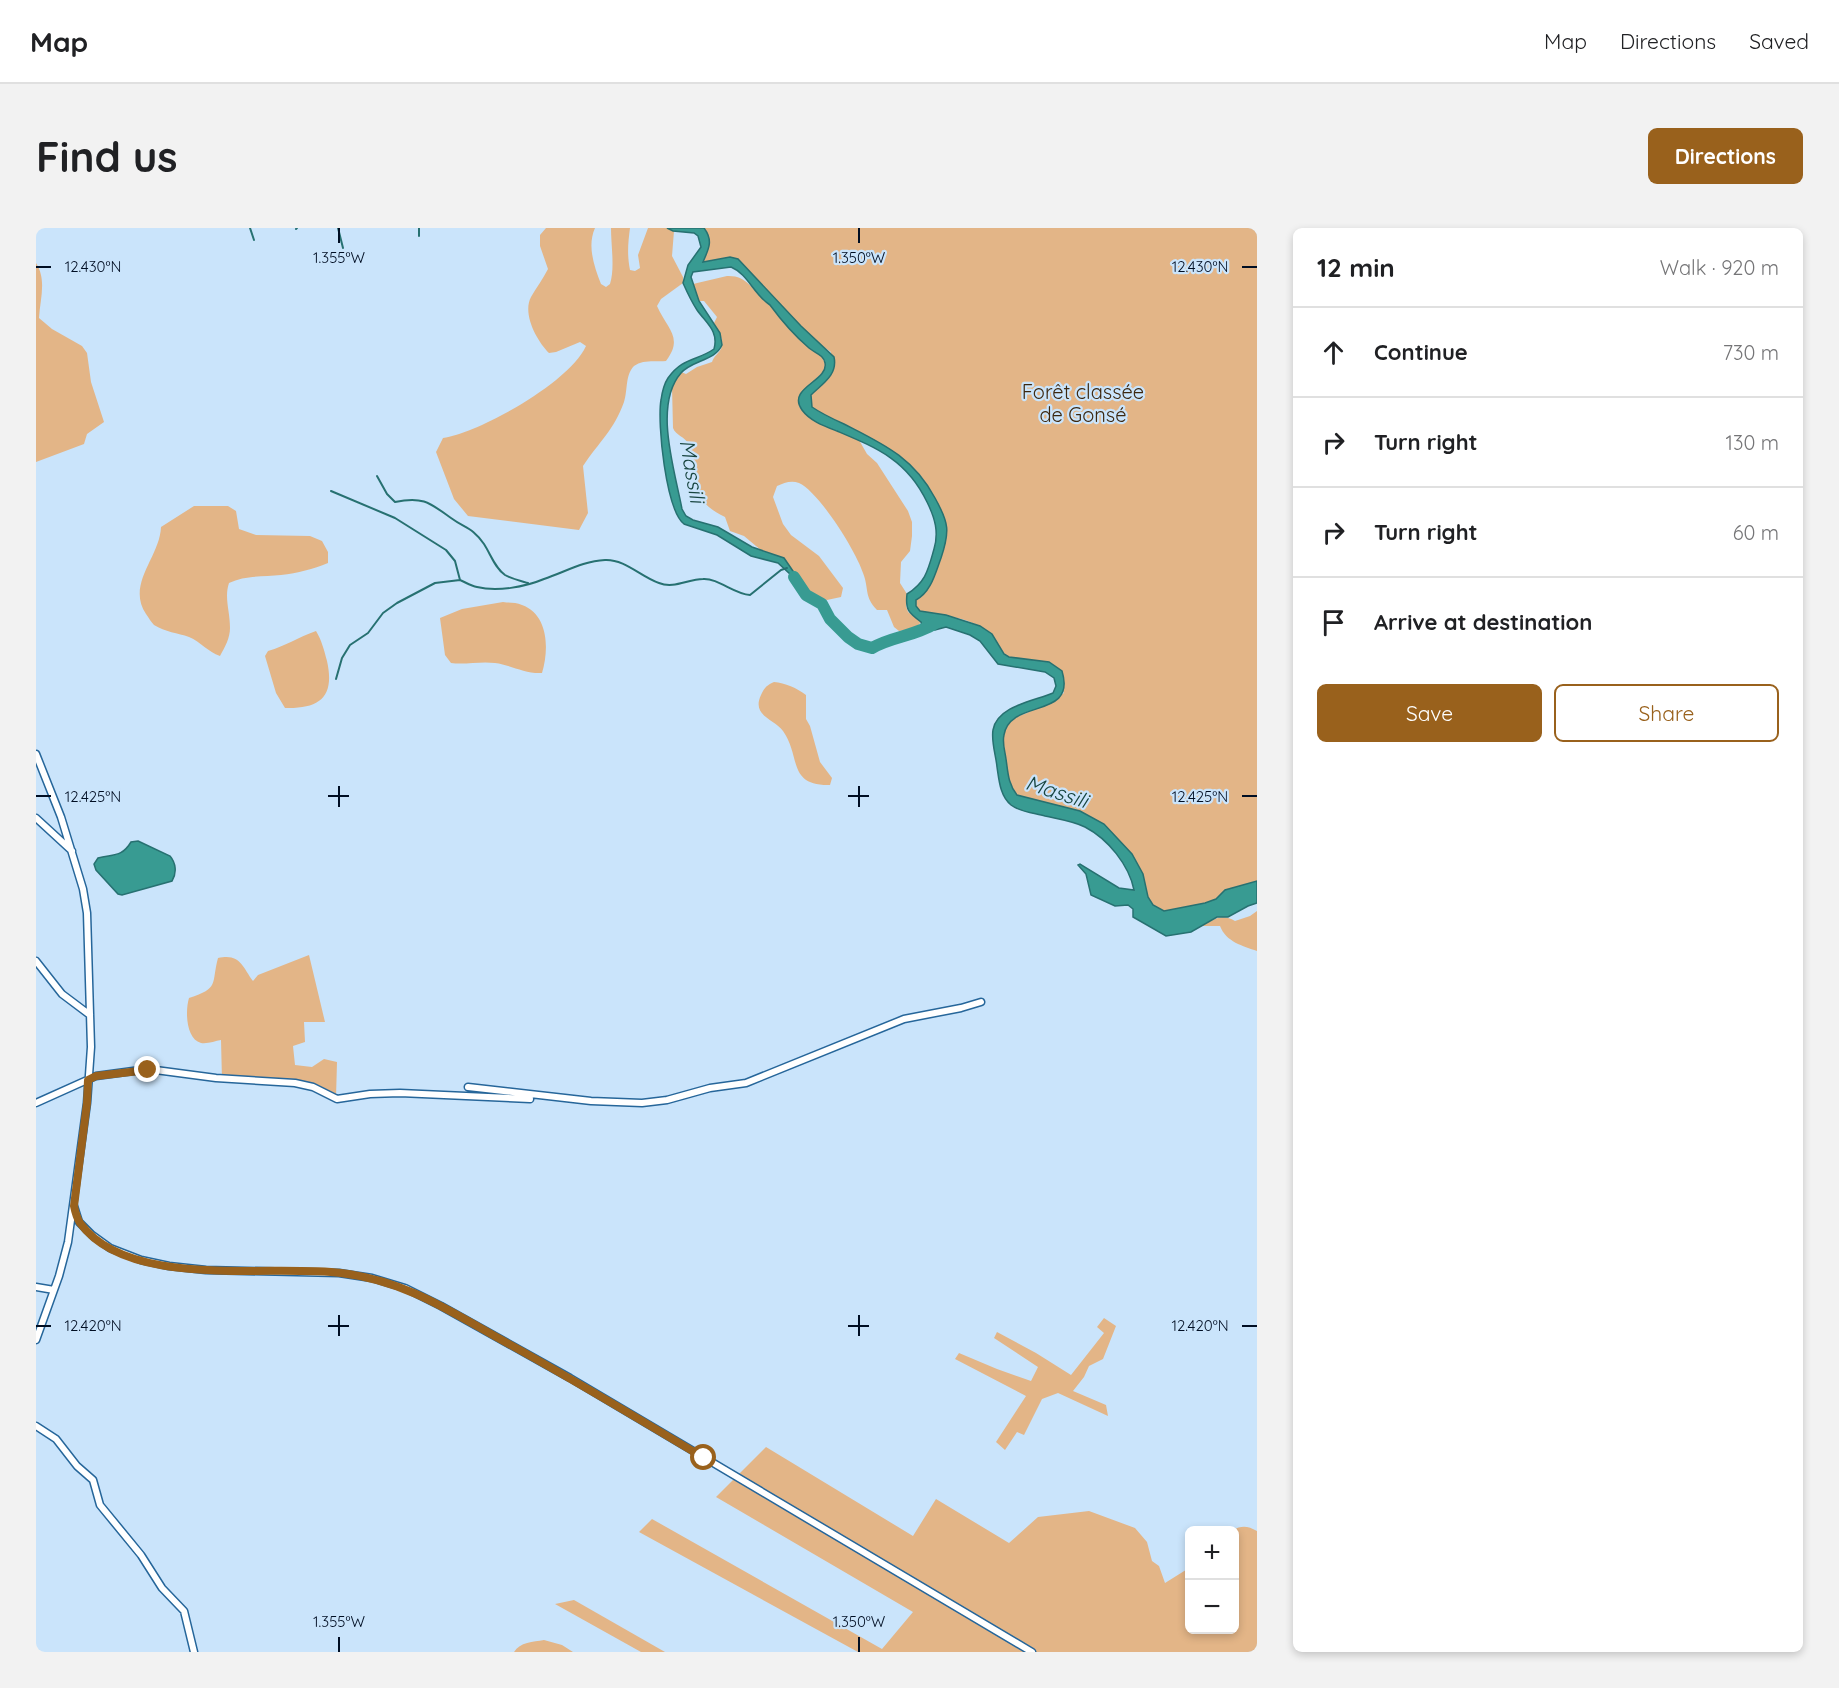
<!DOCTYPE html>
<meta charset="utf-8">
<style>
:root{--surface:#fff;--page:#f2f2f2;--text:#202124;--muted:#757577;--line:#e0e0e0;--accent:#99611c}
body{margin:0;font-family:Quicksand,sans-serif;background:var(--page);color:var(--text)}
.controls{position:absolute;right:18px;bottom:18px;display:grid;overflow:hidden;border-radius:9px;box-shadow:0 3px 9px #0003}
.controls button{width:54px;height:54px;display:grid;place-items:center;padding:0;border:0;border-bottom:2px solid var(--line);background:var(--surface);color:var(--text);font:30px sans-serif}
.stop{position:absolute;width:18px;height:18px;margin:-14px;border:4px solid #99611c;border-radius:50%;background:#fff}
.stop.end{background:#99611c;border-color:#fff;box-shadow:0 2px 6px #0008}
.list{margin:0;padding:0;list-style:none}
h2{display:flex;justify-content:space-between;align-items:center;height:78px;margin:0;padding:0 24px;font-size:26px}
h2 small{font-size:20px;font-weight:400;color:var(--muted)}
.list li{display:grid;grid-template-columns:39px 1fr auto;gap:18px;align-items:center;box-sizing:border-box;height:90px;padding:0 24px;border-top:2px solid var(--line)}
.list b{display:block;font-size:22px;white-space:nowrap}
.list em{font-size:20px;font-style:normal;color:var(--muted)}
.actions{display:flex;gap:12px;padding:18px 24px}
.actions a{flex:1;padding:14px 0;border:2px solid var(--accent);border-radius:9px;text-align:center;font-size:21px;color:var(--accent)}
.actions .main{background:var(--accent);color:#fff}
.icon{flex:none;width:33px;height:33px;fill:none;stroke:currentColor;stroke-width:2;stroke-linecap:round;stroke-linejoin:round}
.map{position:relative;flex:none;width:1221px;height:1424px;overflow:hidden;border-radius:9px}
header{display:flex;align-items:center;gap:36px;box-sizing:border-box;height:84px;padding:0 30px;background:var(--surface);border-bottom:2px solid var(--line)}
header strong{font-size:28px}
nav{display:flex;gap:33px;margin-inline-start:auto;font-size:21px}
.intro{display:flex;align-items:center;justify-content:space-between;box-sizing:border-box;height:144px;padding:0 36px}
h1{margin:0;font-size:42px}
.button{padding:15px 27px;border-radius:9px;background:var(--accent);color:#fff;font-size:21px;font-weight:700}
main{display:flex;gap:36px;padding:0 36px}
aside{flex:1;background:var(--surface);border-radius:9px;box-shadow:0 3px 9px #0003}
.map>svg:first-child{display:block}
.green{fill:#e3b587}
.water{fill:#389b92;stroke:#277171;stroke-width:1.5}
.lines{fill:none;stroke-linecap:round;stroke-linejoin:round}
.stream{stroke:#277171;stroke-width:2}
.river{stroke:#389b92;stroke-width:12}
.street-casing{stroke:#26669a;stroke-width:9}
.street{stroke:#fff;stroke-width:6}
.route{stroke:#99611c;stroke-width:8}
.ticks{fill:none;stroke:#000e23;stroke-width:2}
.labels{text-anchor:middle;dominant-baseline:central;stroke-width:4.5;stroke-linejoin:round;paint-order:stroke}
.park-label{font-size:20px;fill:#3c270f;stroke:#cae4fb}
.water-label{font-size:21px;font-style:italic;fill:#17443f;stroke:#cae4fb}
.ticks-label{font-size:15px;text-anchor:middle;fill:#000e23;stroke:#cae4fb;stroke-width:4.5;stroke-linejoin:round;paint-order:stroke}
</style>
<header>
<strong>Map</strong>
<nav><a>Map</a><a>Directions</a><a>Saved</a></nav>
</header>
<div class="intro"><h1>Find us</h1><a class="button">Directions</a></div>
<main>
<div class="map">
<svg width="1221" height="1424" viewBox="0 0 1221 1424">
<rect width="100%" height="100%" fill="#cae4fb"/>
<path class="green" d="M510,0H559C551,18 558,38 565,56L570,59L574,56C579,41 575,17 575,0H594C592,15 591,27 594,42L599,43L604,40L602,27L612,0H631L638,3L636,28L647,49V55L625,71L621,78C631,101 648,109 630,133C620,134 607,131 598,138C589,147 592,162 588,174C578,202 563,214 547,238L552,285L543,302L432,288L418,271L400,224L407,210C445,204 534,154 550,118L544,114L520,124L513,125C501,113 486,86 495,69C500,60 507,51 512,41L504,18V7Z
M668,0H1221V653L1190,662L1181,671L1169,675L1128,683L1117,677L1112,669L1107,646L1044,583L981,567L976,560L972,548L967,510L969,503L972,496L980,489L991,485L1028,465L1013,434L973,429C962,423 961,410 952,404C930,387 908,389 884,383L880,379V372C895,364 899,346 905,330C913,306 910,306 903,282C889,235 848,217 808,197C797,191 786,186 776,179L775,166L794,149L795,124L779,113L702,31L694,29L667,34C672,23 678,12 668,0Z
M0,35C11,52 4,71 3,90L16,101L46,118L51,125L55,154L68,194L51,206L48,216L0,234Z
M691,48C714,47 717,66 734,77L774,121L786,128L790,139L787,144L764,166L762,173L764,180L785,196L823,212L831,226L841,235L872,283L876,294V308L874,323L865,334L864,355L871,366L870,378L872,384L885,394L879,401L863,403L858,399L851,382H841C828,369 833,360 827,345C820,323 783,264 763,255C755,252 748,255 741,258L737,269L747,296L755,307L783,328L807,360L805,369L791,372L777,366L768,359L748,330L726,323L708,308L694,303L689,289C649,270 666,250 653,217C649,208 640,208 637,200L636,159L645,144L650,146L661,139L676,134C678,128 682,126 685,121C689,112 682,103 678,95L681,89L668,73H663L657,56Z
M158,278H192L200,283L203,301L220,307L274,308L286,313L292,324V335C277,341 262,345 245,347C228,349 209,347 193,355C188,370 194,383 194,400C194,410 189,419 184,428C172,424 165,414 153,409C142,405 129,404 118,397C115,394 113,390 110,386C90,356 124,329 125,299Z
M467,374C473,375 480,374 486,377C513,387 513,422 506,445C489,446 475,437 459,435C444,433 429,437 415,435L409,427L404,390L426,381Z
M280,403C286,413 288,422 291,433C299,469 284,481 249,480L240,465L229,428L232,423C250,418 262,409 280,403Z
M738,454C749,455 761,460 770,467V491L774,498L784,534L796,550L794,557C751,558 765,528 747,503C739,491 715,488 725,467C728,460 731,457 738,454Z
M1221,683V723C1207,718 1190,714 1184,698H1166C1178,691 1186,685 1199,693L1214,688Z
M273,727L289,794H268L269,814L257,818L259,837L276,839L288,831L301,834L300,870C264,852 226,854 186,852L185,812C179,813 172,816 165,815C150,811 149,783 153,770C184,760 175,756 182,730C204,725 206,738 217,753L222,747Z
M1068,1090L1080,1098L1067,1131L1053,1138L1048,1149L1037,1163L1070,1177L1072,1188L1022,1165L1006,1171L988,1207L981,1204L969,1222L960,1214L990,1168L919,1131L923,1125L961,1141L995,1153L1002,1139L958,1110L961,1104L1000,1125L1035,1147L1068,1105L1061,1099Z
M730,1219L877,1308L900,1271L973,1315L1002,1289L1053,1283L1099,1300L1111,1314L1116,1333L1123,1338L1129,1355L1153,1340L1154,1402H1198V1302H1197C1206,1297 1212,1298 1221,1303V1424H822L603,1304L616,1291L846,1421L877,1384L680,1269Z
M538,1372L629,1424H605L519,1376Z
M508,1412L526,1417L537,1424H478C484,1414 497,1414 508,1412Z"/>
<path class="water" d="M631,0H668C678,13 672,22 667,34L694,29L702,31L765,98L798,129C802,147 786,156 775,167L776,179C786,186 797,191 808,196C847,216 877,229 899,270C913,295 914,303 905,330C899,346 895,364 880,372V378L884,383L910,387L944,398L956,406L968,426L973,429L1013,434L1026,443C1041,492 974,470 968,507C966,515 969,523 970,531C972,544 972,556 981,567L1044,583L1068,596L1096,626L1107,646L1112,669L1117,677L1128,683L1169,675L1180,671L1189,662L1221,653V675L1212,678L1192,689H1181L1155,704L1130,708L1097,689V681L1092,677L1079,678L1055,667L1050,646L1042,637L1044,636L1083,660L1098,662C1093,637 1072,611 1049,599C1037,593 1022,591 1009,588C998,585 984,584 975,577C964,568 963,552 961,539C960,528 955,513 957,502C961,478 998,473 1017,465L1020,458L1018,450L1009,444L962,436L944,413L934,407L910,399L899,402L887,401L885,394C873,385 869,382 871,366C890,354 892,342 898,321C903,304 899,290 891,274C871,232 841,220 801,203C788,198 774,193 766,182C750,160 793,153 789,135C788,127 779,125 773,120C759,108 745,92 734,77C718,67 712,46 695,39L657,44L655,49L663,73L684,105L686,117C679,133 656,132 645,145C617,177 639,243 646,281L650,288L657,292L682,299L716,319L748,330L768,359L765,365L755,347L742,335L715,328L681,307L648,296C630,282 621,195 625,172C626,165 628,156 632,150C647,129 661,133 678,121C683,103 670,95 661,82C655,73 651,64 647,55L652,37L665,19L662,8L658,5L637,3Z
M102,613L134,628C140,635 141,645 136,653L86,667L82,666L60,642L58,636L62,630C78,626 86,629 95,614Z"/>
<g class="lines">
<path class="stream" d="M214,0L218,12
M302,0L307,20
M260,1L261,0
M383,8V0
M341,248L351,266L359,274C387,268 394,275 415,290C430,301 436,299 448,316C455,327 459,340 469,347C476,351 485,353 492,355
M295,263L359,290L410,322L419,333L424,352C429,354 435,358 441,359C461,364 489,359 508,351C529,344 547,333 569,332C589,331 605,349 623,355C638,361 652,351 667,351C682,350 698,366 714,367L745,342L751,340
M300,451L306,430L314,417L332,405L347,385L361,375L399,355L424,352"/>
<path class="river" d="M758,349L770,367L786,376L794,391L812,409L822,416L836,420C856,408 881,408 901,394"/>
<defs>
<path id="street" d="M0,526L25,589L47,661L51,685L55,819L51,875L32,1014L23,1048L0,1112
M0,590L36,623
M0,733L26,766L54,787
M432,859L555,873L606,875L631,872L674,860L710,855L868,791L925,780L945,774
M0,875L60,848L112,841L180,850L259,855L277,859L301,871L334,866L364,865L494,871
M38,978L43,994L56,1007L74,1020L105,1032L133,1038L170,1042L303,1045L336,1050L369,1060L405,1078L534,1150L996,1424
M0,1059L18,1062
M0,1198L20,1211L41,1238L57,1252L64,1277L105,1327L126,1360L148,1383L158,1424"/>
</defs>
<use href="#street" class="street-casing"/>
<use href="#street" class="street"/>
</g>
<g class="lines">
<path class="route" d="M112,842L60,848L52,852L51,875L38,978C39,983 41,990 44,995C92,1062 234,1036 305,1045C371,1053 415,1084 471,1115C538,1152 603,1191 668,1230"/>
</g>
<path class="ticks" d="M303,0V15M823,0V15M0,39H15M1206,39H1221M303,558V579M823,558V579M0,568H15M292,568H313M812,568H833M1206,568H1221M303,1087V1108M823,1087V1108M0,1098H15M292,1098H313M812,1098H833M1206,1098H1221M303,1409V1424M823,1409V1424"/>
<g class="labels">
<g class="park-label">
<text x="1047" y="163">Forêt classée<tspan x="1047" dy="23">de Gonsé</tspan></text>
</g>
<g class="water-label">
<text transform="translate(657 243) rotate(80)">Massili</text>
<text transform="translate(1021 563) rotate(18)">Massili</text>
</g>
</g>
<g class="ticks-label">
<text x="303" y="35">1.355°W</text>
<text x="823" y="35">1.350°W</text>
<text x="57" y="44">12.430°N</text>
<text x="1164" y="44">12.430°N</text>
<text x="57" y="574">12.425°N</text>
<text x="1164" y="574">12.425°N</text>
<text x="57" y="1103">12.420°N</text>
<text x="1164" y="1103">12.420°N</text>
<text x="303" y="1399">1.355°W</text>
<text x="823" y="1399">1.350°W</text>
</g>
</svg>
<div class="controls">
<button>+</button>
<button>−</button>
</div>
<div class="stop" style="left:668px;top:1230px"></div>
<div class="stop end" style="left:112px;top:842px"></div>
</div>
<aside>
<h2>12 min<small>Walk · 920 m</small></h2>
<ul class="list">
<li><svg class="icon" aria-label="ahead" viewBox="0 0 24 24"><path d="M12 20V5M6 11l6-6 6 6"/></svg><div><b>Continue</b></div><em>730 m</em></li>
<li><svg class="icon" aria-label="right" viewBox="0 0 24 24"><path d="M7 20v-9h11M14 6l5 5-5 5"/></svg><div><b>Turn right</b></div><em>130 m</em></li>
<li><svg class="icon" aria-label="right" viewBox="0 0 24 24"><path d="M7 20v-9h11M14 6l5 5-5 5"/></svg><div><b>Turn right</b></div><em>60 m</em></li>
<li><svg class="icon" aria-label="arrive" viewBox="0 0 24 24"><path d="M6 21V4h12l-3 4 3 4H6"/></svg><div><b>Arrive at destination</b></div></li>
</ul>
<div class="actions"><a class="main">Save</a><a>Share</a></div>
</aside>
</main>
